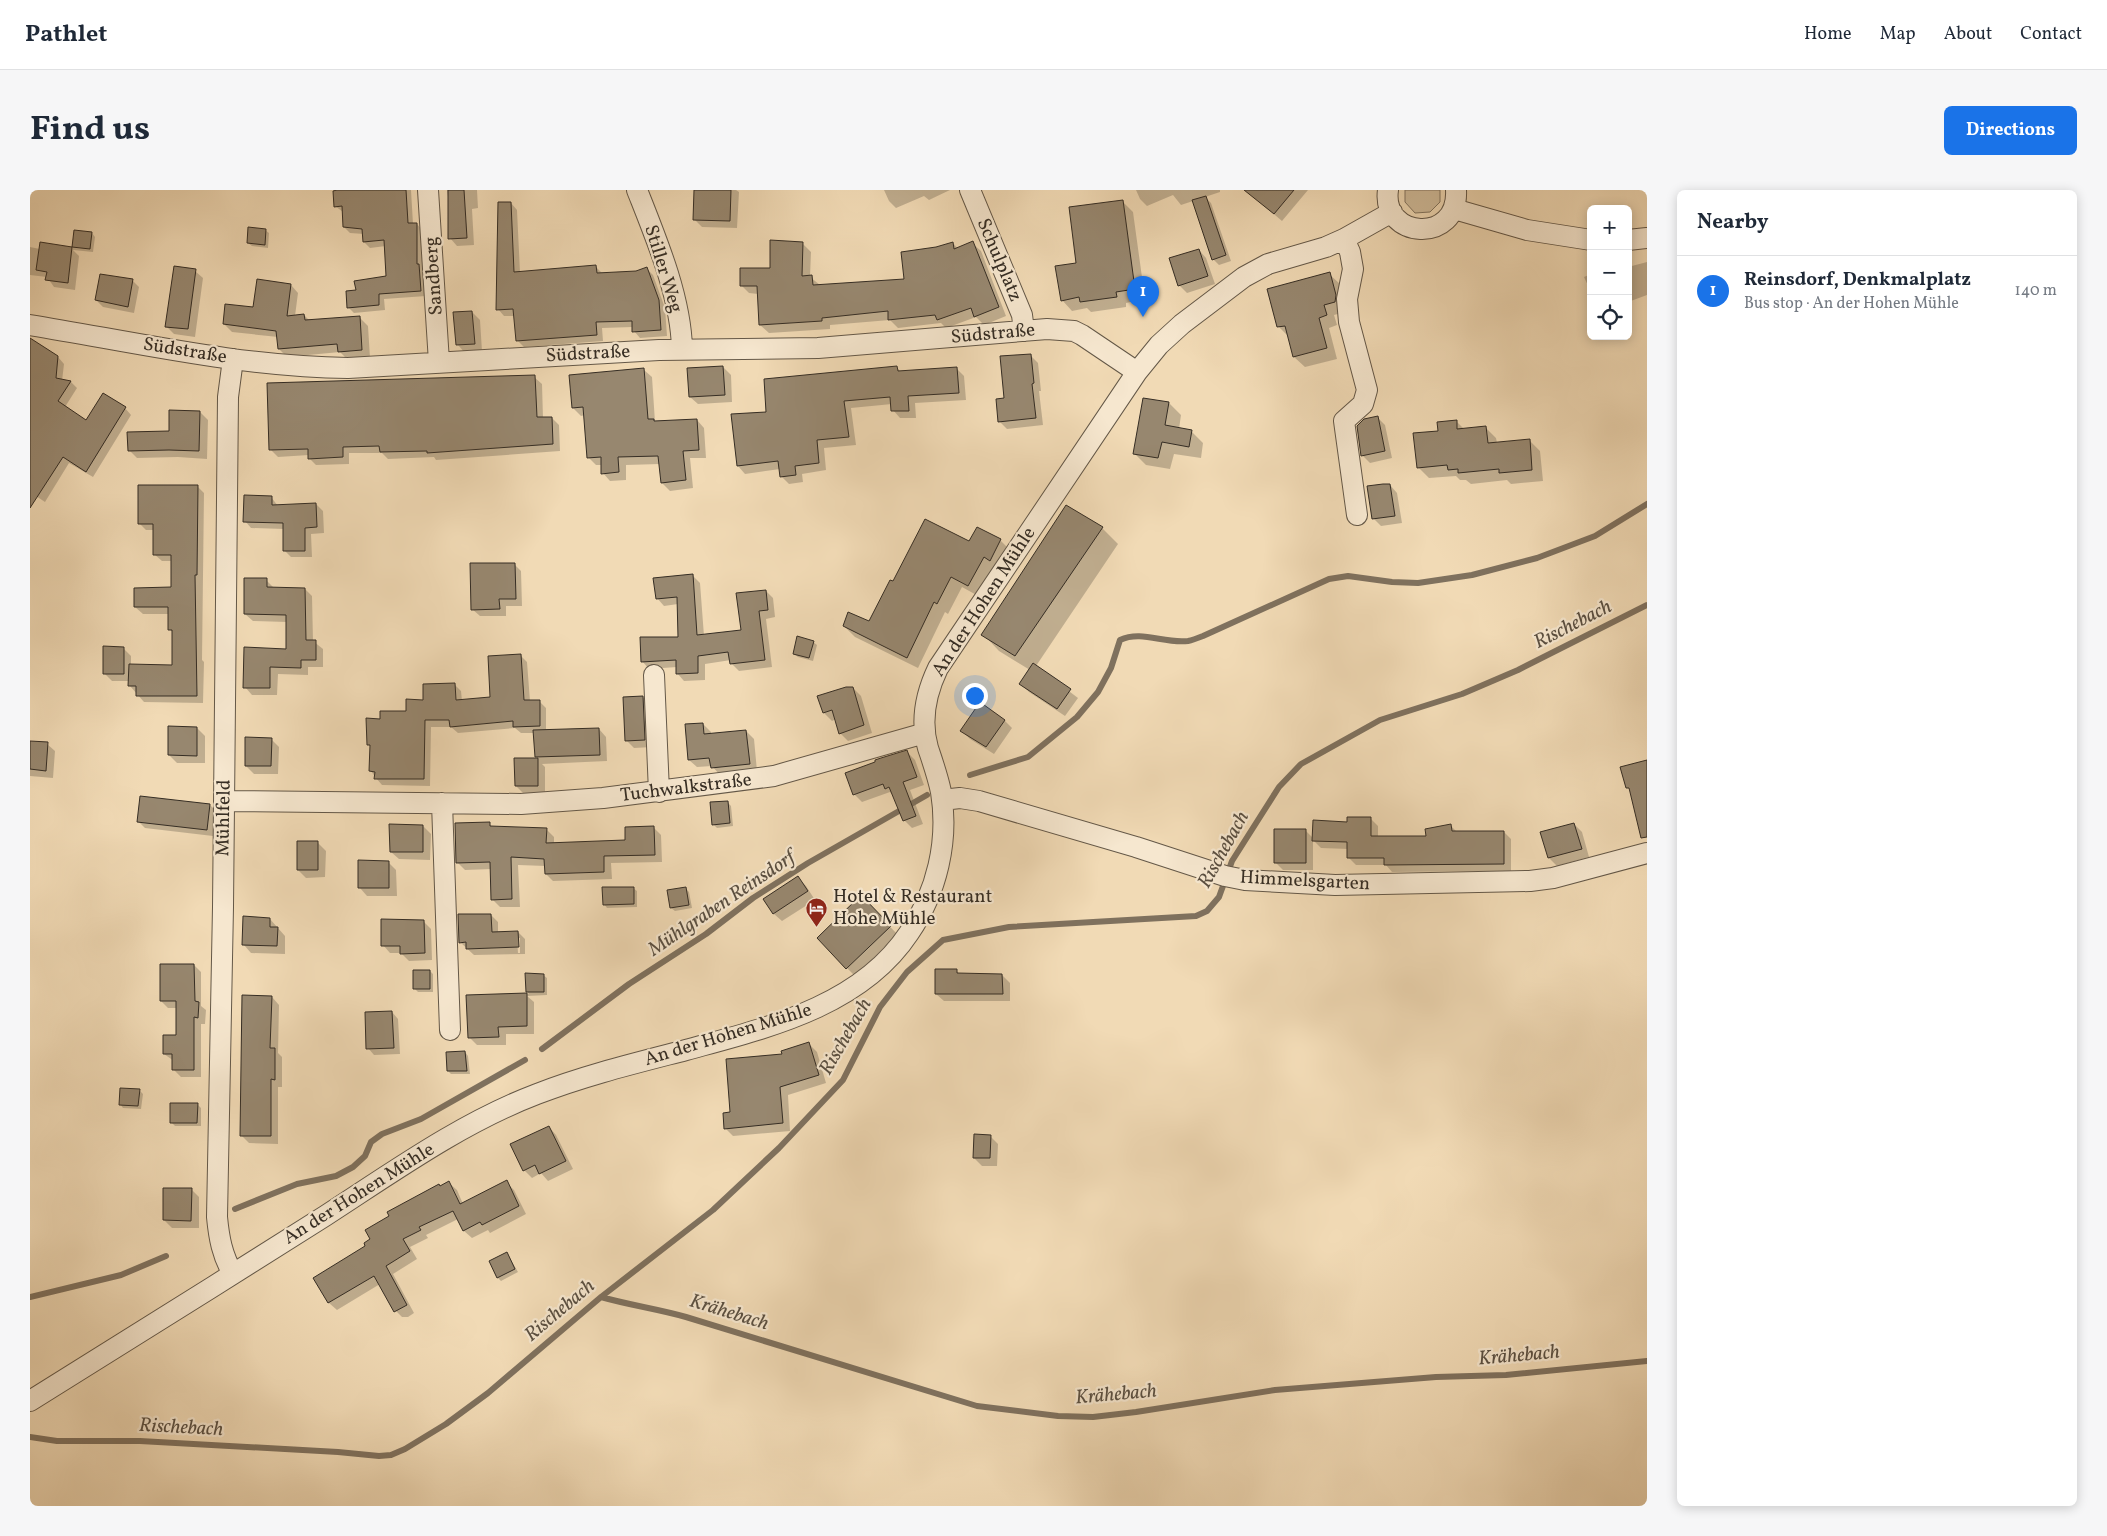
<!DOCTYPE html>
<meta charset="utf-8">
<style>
:root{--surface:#fff;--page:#f6f6f7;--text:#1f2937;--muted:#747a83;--line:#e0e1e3;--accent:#1a73e8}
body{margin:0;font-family:Vollkorn,serif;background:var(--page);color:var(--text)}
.controls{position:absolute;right:15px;top:15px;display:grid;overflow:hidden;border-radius:8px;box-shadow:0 2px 12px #0003}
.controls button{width:45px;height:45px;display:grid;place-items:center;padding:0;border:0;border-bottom:1px solid var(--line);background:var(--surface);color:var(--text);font:25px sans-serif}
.you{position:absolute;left:944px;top:505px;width:18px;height:18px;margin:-12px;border:4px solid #fff;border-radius:50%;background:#1a73e8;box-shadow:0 0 0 8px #1a73e833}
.badge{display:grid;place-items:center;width:32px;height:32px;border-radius:50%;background:var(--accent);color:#fff;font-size:16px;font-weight:700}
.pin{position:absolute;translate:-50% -41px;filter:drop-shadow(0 1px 2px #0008)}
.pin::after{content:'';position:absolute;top:26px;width:18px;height:15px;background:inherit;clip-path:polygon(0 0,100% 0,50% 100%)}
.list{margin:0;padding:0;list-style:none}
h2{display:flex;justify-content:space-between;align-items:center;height:65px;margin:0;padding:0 20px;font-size:21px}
h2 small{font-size:16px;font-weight:400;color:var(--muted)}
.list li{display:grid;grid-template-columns:32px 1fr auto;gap:15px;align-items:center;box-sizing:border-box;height:70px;padding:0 20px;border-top:1px solid var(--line)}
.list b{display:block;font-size:19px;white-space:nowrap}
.list p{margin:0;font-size:16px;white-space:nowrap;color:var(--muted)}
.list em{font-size:16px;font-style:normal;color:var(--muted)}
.icon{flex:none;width:28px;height:28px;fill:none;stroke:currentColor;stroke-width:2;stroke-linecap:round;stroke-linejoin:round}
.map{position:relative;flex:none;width:1617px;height:1316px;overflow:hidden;border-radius:8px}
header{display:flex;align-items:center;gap:30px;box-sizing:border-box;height:70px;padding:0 25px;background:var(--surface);border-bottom:1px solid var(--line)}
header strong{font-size:24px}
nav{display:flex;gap:28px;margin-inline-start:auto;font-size:18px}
.intro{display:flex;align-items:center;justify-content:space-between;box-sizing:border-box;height:120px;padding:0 30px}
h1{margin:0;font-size:35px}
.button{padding:12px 22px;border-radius:8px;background:var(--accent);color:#fff;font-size:18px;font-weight:700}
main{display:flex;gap:30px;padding:0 30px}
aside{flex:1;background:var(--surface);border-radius:8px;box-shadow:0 2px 12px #0003}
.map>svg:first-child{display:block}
.green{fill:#d1bd9c;stroke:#837560}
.shadow{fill:#0003;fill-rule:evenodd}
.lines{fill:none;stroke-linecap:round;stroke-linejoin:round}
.stream{stroke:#7f715e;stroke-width:6}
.building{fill:#97876f;stroke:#352d24}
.minor-casing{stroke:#645848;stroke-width:22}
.minor{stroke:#f6e7cf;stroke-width:20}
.labels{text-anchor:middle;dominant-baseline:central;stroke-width:4.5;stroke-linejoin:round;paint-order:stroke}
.street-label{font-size:19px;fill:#352d24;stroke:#f6e7cf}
.poi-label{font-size:19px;fill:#352d24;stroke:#f6e7cf;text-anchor:start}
.water-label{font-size:20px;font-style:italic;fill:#5a4f41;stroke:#f6e7cf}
</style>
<header>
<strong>Pathlet</strong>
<nav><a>Home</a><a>Map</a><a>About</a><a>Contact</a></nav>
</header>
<div class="intro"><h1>Find us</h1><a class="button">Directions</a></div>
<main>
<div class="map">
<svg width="1617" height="1316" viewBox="0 0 1617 1316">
<rect width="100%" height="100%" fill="#f1dab5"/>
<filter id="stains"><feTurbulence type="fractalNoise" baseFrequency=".004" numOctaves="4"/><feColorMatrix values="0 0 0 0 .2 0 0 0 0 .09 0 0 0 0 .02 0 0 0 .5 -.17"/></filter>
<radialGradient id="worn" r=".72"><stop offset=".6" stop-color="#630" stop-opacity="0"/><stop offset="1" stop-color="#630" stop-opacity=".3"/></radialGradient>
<path class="green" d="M1375,0H1410V12L1400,22L1385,23L1375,12Z"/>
<path class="shadow" d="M309,0H381L383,34H387L392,40L393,79L395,81L396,106L354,109L355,120L324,123L318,117L327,101L358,87L356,56L340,58L334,52V44L320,43L314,37L313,22L305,16Z
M417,0H447L448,18L442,19L444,55L427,56L420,48L419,14Z
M665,0H706L709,2L707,38L672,37L664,29Z
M854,0H920L899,10L894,6L866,18L859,11Z
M1106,0H1190V2L1175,7L1181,13L1201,71L1189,75L1183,69L1163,11L1151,15L1143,5L1117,16L1110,9Z
M1229,0H1278L1252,31L1223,6Z
M1092,11L1103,22L1115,109L1096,113V117L1061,122L1057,118L1042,121L1032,110L1047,74Z
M481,13L487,20L490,82L565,76L572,83L606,82L617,79L623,85L635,118L637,146L610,148L604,141L603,137L572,138L573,151L494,157L487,150L485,126H474L468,119Z
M235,40L239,43L238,58L222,56L218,53Z
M45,41L62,43L65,47L63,62L43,60L49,66L45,100L24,97L17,87L0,85V57L10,59L11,53L43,58Z
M772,53L781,62L780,87L790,95L875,90L923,53L928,59L942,53L951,61L976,126L954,135L946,127L916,138L911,133L868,138L860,130L800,135V139L739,143L730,135L728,104L719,103L711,95L741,79Z
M1169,60L1176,68L1185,94L1157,103L1149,95Z
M1617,72V105L1598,112V77Z
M165,81L173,88L165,147L144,144L136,136Z
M1299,84L1310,94L1315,116V122L1304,125L1307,135L1299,138L1307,169L1275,177L1264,167L1259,147L1249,137L1239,100Z
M1561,84V102L1554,87Z
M102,90L109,97L104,123L73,117L66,110Z
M261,95L268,103L265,126L274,125L280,131L330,128L338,136L340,168L317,169L310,162L257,167L249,159L248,147L202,142L194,134L224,119Z
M442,122L450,130L452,161L435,163L428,155Z
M0,158L28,167L34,174L32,191L41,192L47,198L35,217L57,232L95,218L101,225L63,287L39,273L15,312L0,302Z
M1000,165L1008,173L1011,201H1009L1013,235L977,239L969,231L975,209Z
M693,177L701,185L702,212L668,214L660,207Z
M867,178L871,182L926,178L934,186L936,210L885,213L886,228H870L863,220L862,214L821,218L826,255L794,258L796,280L772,284L773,292L759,294L751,286L750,279L715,284L708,276L703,225L738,224Z
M614,180L622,187L625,232L667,230L674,238L676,268H660L663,298L640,301L632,293L630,274L596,275V290L580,291L573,283L572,275H566L558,267L555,225L551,226L543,218Z
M504,187L512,194L513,228H522L529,235L530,261L406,270L404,267L358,269L352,263H319V274L286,275L279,268V265L248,267L240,259Z
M1139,213L1151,225L1149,239L1161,241L1173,253L1171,268L1144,264L1140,279L1116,275L1104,263Z
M170,222L178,230L177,269L148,267L107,268L99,260L140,243Z
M1347,227L1355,235L1362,268L1340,273L1332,265Z
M1426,231L1434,239L1455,237L1466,248L1467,253L1499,250L1510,261L1513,291L1481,294L1477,290L1441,294L1436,290H1430L1426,286L1399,288L1388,277L1409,242Z
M1360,295L1367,303L1372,333L1351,336L1343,328Z
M167,296L174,303L172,470L174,472L173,513L114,512L100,496V491H82L74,483L93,458L101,466V475L143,476L144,443L139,439V424H113L105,417L142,398L143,371H132L124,364V340H116L109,333Z
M241,307L248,316L286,314L293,321L294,343L281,344L282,367H261L254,360V339L221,338L215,331Z
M1072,338L1088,354L1006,476L1048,508L1035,526L999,502L991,494L1000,480L969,461L953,444Z
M970,350L981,361L950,407L932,397L918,424L915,422L888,478L825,447L814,436L840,432L864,393L940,353Z
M484,374L491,381L492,416H476V426H450L442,419Z
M662,385L670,393L674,446L712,441L736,401L743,408L745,427L736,429L742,477L709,481L701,473V470L675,474V490L654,491L647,483V477L619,479L612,471L649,448L648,414L634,416L627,408Z
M236,390L244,398L275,399L282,406L283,451L293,459V477H278V485L248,484L247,505H222L215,497L258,460L257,432L223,431L215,424Z
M783,452L787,455L783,471L768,467L764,464Z
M490,465L497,472L500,511H509L516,518V541L569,539L576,547L577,571L512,574L515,577V603L494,604L486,596L485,569H509L506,566L505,543H491L485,538L428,543L421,537H401L400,596L352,595L346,588L341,581L342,558L338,554L351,530L377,522L424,494L431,501L432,511L462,508Z
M823,498L831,506L842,543L818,551L810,543L806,529L802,531L794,523L789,507Z
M613,507L620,515L622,557L604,558L596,550Z
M974,530L982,538L964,564L940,549L932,541Z
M673,534L681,542V545L716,541L724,549L727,581L690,585L682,576L667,577L659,570Z
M167,538L175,546V573H147L139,565Z
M241,549L249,557L248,584H224L216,576Z
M0,552L17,554L25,561L23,588L0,586Z
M877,562L885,570L894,595L880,600L893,634L882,638L874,630L864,606L860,602L832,612L824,604Z
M697,612L701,616L703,636L687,638L683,634Z
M180,615L186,621L183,646L115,638L108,631Z
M1341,629L1348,636V647H1397L1421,636L1427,642H1474L1481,649V681L1362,682L1356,675H1326L1318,667V659L1291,658L1283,650V680H1253L1245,672L1275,640L1284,649L1318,633Z
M459,634L463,638L516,639L524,647V654L596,651L623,637L631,645L632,672L581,673L582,689L523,691L516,684V676L488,675L490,717H470L462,709V679L435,680L427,672Z
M1544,634L1552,642L1559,667L1527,676L1519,668Z
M393,636L401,644L400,670L369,669L361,662Z
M288,653L296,661L295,687L276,688L268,680Z
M358,672L366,680L367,706H337L330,698Z
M768,688L776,696L785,710L752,731L744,724Z
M603,698L607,701V717L577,718L574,714Z
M655,698L659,702L662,718L645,721L641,718Z
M831,707L872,749L829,790L817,778Z
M461,725L468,732V743L488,742L495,749V764L444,765L430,752ZM487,748H490V763H488Z
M240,729L255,746V764L221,763L214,755Z
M393,731L401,739L402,770L379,771L371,763H360L353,755Z
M164,775L171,782V816L176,820L175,834H171V887H151L144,880V871L134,864L147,847V818H138L131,811Z
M926,780L930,785H972L980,793V811H914L906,804Z
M400,781L403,784V802H388L384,798Z
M513,785L517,788V805L497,806L504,812V844H476V855H447L439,847L437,806L499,804L497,802Z
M242,807L249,815L248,863L252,867V897H248V954L219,953L211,945Z
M362,822L368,829L370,864L344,865L338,858Z
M779,854L787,862L796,893L758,905L760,941L703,946L695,938L701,923L754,865Z
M435,862L438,866L440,884H421L418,881Z
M109,900L113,904L111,919L93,918L90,914Z
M167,914L171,918V936H145L141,932Z
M519,937L526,945L543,979L518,991L511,983L502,988L494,980Z
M960,946L968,954L967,976H952L944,968Z
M476,992L484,1000L496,1024L460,1043L458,1040L442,1048L434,1041L428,1029L396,1045L398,1048L380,1057L387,1069L363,1084L384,1123L378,1127H372L364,1119L350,1094L307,1120L299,1113L284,1088L336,1057L410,997L419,993L427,1000L433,1014Z
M161,999L169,1007V1038H142L134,1030Z
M477,1063L488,1082L471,1091L468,1088Z"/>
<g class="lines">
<path class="stream" d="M940,585L998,567L1047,527L1068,502L1081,478L1090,450C1112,440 1134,454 1158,451C1163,450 1168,448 1173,446L1299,389L1318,386L1362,392L1388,393L1442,385L1507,368L1565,346L1617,314
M512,859L599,794L676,744L723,708L778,673L897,605
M205,1019L267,994L306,986L323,977L335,966L341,952L352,944L391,929L495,870
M0,1107L91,1085L136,1066
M571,1107C599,1115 628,1119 656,1127L947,1216L1028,1226L1063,1227L1106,1222L1245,1200L1406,1187L1476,1185L1617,1171
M0,1247L27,1251H110L308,1262L349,1266L361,1265L375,1259L416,1234L458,1203L571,1107L683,1020L749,958L813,890L850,817L877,782L913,750L979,737L1166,726L1177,721L1189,707L1202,671L1249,597L1271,574L1350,530L1432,504L1488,480L1617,415"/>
</g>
<path class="building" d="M307,0H376L378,33H387V74H389L391,101L349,104V115L317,118L316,101L326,100L324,91L356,86L354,50L333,52L332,39L313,37L312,16L304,17L303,1Z
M418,0H434L437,48L418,49Z
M664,0H701L700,31L663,30Z
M1214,0H1264L1244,24Z
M1176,6L1196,65L1182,70L1162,10Z
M1093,10L1105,99L1086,102L1087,107L1050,112L1049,107L1031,111L1025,76L1046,73L1039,17Z
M468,12H481L484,82L566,75L567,83L606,81L617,77L629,110L631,140L602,142V131L566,132L567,145L486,151L483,119L466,120Z
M218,37L236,39L235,55L217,53Z
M44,40L62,42L60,59L42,57Z
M740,50L773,52L772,86L782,85L783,95L874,89L871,62L906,57L923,52L924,59L943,51L969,117L944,127L941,118L907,130L905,125L858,130V121L792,128V131L729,135L727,96H710V78H740Z
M10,52L42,57L38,93L15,90L17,82L6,80Z
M1169,59L1178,86L1148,96L1139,68Z
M144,76L166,79L158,139L135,137Z
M1300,82L1306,105L1305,112L1294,115L1297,125L1289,128L1297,158L1263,167L1255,136L1247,137L1237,99Z
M70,84L103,89L98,117L65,110Z
M227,89L261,94L257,126L274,124L275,130L330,126L332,160L308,162L307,154L248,159L246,141L193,134L195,114L223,117Z
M442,121L445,154L426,155L423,122Z
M0,148L28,166L26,188L41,191L28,211L56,230L73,203L96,217L56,282L33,267L0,318Z
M1001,164L1004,193L1002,194L1006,228L968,232L966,209L974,208L970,166Z
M693,176L695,205L659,207L657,178Z
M867,176L868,181L927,177L929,203L878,206L879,221H861L860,207L814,211L819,247L787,250L789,273L765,276L766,285L750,287L748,271L707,276L701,224L736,222L734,189Z
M614,178L618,229H624V231L667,229L669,260L653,261L656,290L631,293L628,266L588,267L589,282L571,284V267L557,268L553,217L542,218L539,185Z
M505,185L507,227H522L523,254L397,263V261L350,262L349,256L313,257V267L278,269V259L239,260L237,193Z
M1113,208L1139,212L1135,235L1162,240L1159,257L1132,252L1128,268L1103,264Z
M139,220L170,221L169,261L139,260L98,261L97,242L139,241Z
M1348,226L1355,261L1331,266L1327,236L1334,229Z
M1427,230V239L1456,236L1458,253L1500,249L1502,280L1469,283V279L1428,283V279L1418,280L1417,275L1387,278L1383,243L1408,241L1407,232Z
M1353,294H1360L1365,326L1342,329L1337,296Z
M108,295H168L167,385H165L167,506H106V496H98L99,474L142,475V440H138V417H104V398L141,397V365H123V334H108Z
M214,305L242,306V315L286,313L287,337L275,338V361H253V333L213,332Z
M1036,315L1073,337L985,466L951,445Z
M895,329L939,351L947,337L971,349L960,371L954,367L938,396L921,387L907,414L904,412L877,468L813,436L818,422L839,431L860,390L863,391Z
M440,373H485L486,409H469L470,419L441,420Z
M663,384L667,445L711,440L706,403L736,400L738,420L729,421L735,470L700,474L698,462L668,466V483L646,484V470L611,472L610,447H648L647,407L626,409L623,388Z
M214,388H237V397L275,398L276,450H286V470H271V478L240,477V498H213L214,457L256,459V425L214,424Z
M767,446L784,451L779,468L763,464Z
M73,456L94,457V484H73Z
M491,464L494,510H510V536L483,537V531L420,537L419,530H395L394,589H344L345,582L339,581L340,555H337L336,528L350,529V521H376V509L393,510V494L425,493L426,510L460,507L458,466Z
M1003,473L1041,499L1027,519L989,494Z
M816,497H823L834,535L809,544L802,520L793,523L787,506Z
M613,506L615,550L595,551L593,507Z
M950,512L975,530L956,557L930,541Z
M673,533L674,544L716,540L720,574L681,578L679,568L658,570L655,534Z
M138,536L167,537V566L138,565Z
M569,538L570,565L505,567L503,540Z
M215,547L242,548L241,576H215Z
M0,551L18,552L16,581L0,579Z
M877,560L887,587L873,592L886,626L873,631L859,597L855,599L853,594L823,605L815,583L845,572V570L851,568Z
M484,568H508V596H485Z
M1617,570V647L1611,648L1599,598H1596L1590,577Z
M110,606L180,614L177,640L107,632Z
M698,611L700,633L682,635L680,612Z
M1317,627H1341V646H1396L1395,639L1421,634L1422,641H1474V674L1354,675V668H1317V652L1282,651L1283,630L1317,632Z
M460,632V636L517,638L516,653L595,650V637L624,636L625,665L574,666V682L515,684L514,669L481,667L482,709L461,710L460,672L426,673L425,633Z
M1544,633L1552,659L1518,668L1510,642Z
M359,634L393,635V662H360Z
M1244,639H1276V673H1244Z
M267,651H288V680H267Z
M328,670L359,671V698H328Z
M768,686L778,701L743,724L733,709Z
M572,697H604V714L573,715Z
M656,697L659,715L640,718L637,700Z
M831,705L861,736L816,779L787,748Z
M428,724H461L462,742L488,741L489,757L436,759V752L429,753Z
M213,726L240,728V737H248L247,756L212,755Z
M351,729L394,730L395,763L370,764V756H351Z
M130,774H164L165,811L169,812L168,828L164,827V880H142V864H133V845H146V811H130Z
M905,779H927V783L972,784L973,804H905Z
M383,780H400V799H383Z
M495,783L514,784V802H496Z
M497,803V836L468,837L469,847L438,848L436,805Z
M212,805L242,806L240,858H245V890L241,889V946H210Z
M362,821L364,858L336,859L335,822Z
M779,852L789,885L750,897L753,933L694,939L693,923L700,922L696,869L752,864L751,861Z
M435,861L437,881H417L416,862Z
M90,898L110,899L108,916L89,915Z
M140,913H168L167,933H140Z
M519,936L536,971L509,984L505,975L493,981L480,954Z
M944,944L961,945L960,968H943Z
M477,990L489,1016L452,1035L450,1032L433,1041L423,1021L389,1037L391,1040L373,1049L380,1061L356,1076L377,1115L364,1122L344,1086L298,1113L283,1088L335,1056L334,1053L340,1049L335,1040L359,1026L357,1022L409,994L410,996L419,991L430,1014Z
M133,998H162L161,1031L133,1030Z
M477,1062L485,1079L467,1088L459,1071Z"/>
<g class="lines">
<defs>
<path id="minor" d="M398,0L409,172
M607,0C626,48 651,107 652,159
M940,0L992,125L994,141
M1358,0C1351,49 1429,55 1426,0
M1424,19L1497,40L1561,50
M1314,49L1320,62L1323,79L1317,109L1319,132L1337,200L1333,214L1314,231L1327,325
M1598,50L1617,48
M0,135C104,152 212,177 318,178L629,160L788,158L1017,139L1044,141L1052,145L1107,182
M203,169L198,207L193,717L187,1027C189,1048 192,1065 203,1084
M624,485L629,602
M912,610L930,608L949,611L1106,657L1195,686L1215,690L1305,695L1500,691L1523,688L1617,663
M194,611L491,614L573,608L744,586L895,543
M412,613L420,840
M0,1211C98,1150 197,1088 295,1026C363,982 431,933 507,904C556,885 606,873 656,860C736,838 830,817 879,743C907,702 919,651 911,602C908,587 903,573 898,558C890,530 896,503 908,478L1107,182L1129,155L1152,134L1214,87L1238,74L1296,57L1314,49L1362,22"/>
</defs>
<use href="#minor" class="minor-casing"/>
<use href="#minor" class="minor"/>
</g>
<defs>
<symbol id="hotel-pin" viewBox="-11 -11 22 30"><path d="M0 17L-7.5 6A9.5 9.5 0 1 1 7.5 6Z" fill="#8f2418" stroke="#f6e7cf"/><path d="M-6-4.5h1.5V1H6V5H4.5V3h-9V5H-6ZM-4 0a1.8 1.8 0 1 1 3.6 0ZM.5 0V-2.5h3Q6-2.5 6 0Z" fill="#fff"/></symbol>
</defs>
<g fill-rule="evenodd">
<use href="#hotel-pin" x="774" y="706" width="25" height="34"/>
</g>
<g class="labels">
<g class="street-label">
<text transform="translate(969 70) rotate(67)">Schulplatz</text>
<text transform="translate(633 79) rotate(73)">Stiller Weg</text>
<text transform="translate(404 86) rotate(-94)">Sandberg</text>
<text transform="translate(963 144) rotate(-5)">Südstraße</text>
<text transform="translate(155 161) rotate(9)">Südstraße</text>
<text transform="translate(558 164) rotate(-3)">Südstraße</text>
<text transform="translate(954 412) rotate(-57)">An der Hohen Mühle</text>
<text transform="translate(656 598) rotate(-7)">Tuchwalkstraße</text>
<text transform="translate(194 628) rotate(-89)">Mühlfeld</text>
<text transform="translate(1275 691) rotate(3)">Himmelsgarten</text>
<text transform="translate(698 845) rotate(-17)">An der Hohen Mühle</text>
<text transform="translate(329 1004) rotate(-32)">An der Hohen Mühle</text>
</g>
<g class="poi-label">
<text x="803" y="707">Hotel &amp; Restaurant<tspan x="803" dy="22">Hohe Mühle</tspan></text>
</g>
<g class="water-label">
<text transform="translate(1543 435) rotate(-27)">Rischebach</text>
<text transform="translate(1194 660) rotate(-61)">Rischebach</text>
<text transform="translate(692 714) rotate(-34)">Mühlgraben Reinsdorf</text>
<text transform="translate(816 847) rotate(-60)">Rischebach</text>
<text transform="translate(530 1121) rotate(-40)">Rischebach</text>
<text transform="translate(699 1123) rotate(17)">Krähebach</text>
<text transform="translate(1489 1166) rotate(-5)">Krähebach</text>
<text transform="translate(1086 1205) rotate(-5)">Krähebach</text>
<text transform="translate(151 1238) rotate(3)">Rischebach</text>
</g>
</g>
<rect width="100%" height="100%" filter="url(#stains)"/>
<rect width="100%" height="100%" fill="url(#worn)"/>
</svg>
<div class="controls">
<button>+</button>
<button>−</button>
<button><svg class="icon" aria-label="locate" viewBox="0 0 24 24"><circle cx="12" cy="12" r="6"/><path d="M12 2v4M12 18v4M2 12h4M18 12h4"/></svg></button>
</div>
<div class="you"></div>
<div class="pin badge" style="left:1113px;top:127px">1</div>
</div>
<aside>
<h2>Nearby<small></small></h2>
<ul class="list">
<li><span class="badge">1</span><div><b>Reinsdorf, Denkmalplatz</b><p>Bus stop · An der Hohen Mühle</p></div><em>140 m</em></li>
</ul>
</aside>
</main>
